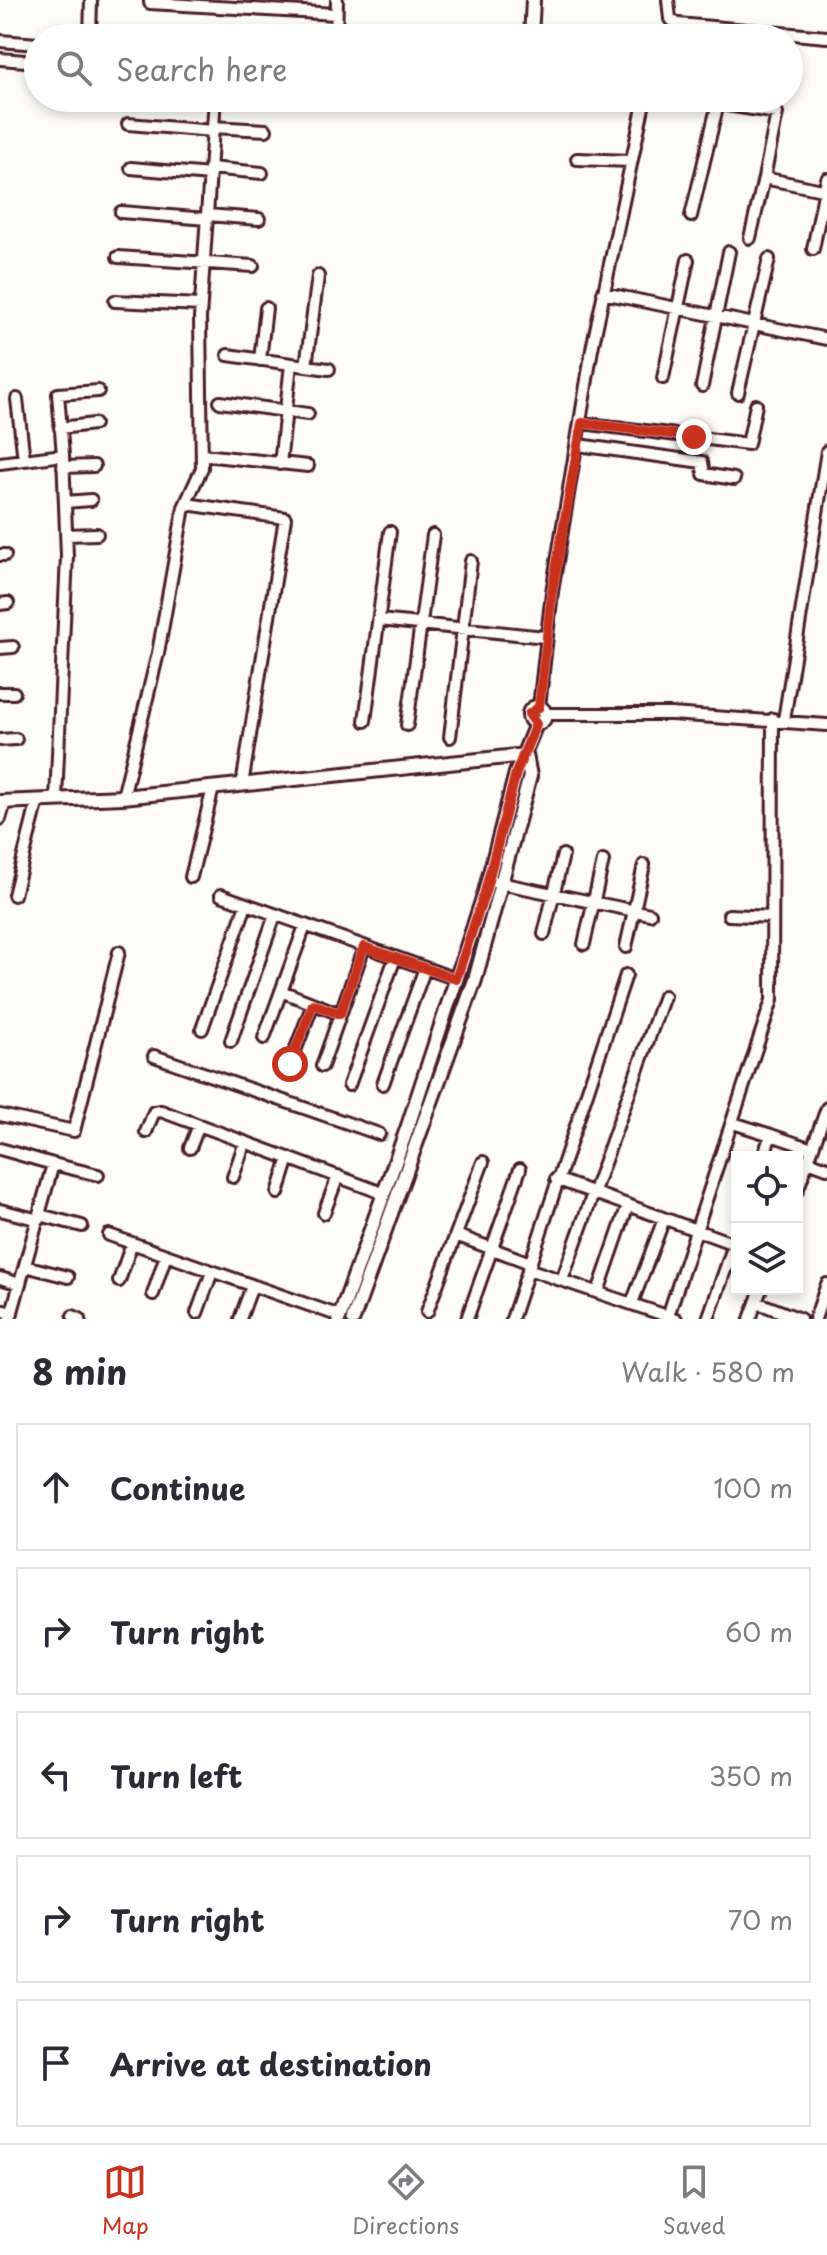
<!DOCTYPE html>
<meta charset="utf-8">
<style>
:root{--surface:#fff;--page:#f7f7f7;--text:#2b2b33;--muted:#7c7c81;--line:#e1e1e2;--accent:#c8321e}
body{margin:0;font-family:"Playpen Sans",sans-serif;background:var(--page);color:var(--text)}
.controls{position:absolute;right:24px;bottom:24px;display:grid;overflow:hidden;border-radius:0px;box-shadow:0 4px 12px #0003}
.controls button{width:72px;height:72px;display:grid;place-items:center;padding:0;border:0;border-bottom:2px solid var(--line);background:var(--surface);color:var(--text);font:40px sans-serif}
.stop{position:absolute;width:24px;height:24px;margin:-18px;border:6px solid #c8321e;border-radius:50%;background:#fff}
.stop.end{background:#c8321e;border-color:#fff;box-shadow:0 2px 8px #0008}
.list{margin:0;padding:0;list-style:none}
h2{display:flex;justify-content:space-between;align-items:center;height:104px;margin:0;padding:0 32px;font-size:34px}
h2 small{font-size:26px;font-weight:400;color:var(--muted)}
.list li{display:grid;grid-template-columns:52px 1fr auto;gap:24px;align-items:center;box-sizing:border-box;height:128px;margin:0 16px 16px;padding:0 16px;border:2px solid var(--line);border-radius:0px}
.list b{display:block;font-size:30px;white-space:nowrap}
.list em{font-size:26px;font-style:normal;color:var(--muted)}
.icon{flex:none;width:44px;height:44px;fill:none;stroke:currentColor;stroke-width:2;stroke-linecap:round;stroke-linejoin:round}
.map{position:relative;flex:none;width:827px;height:1319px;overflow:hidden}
.search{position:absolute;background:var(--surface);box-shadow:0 4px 12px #0003;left:24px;right:24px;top:24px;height:88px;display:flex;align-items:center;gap:20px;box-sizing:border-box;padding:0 28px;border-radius:44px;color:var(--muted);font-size:30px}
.sheet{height:824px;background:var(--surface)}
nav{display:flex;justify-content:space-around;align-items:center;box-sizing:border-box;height:112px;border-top:2px solid var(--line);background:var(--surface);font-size:22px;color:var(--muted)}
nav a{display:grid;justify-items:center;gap:4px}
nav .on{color:var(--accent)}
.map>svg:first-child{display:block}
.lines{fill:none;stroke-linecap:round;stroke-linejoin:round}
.minor-tunnel{stroke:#d9d0ce;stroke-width:10;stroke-dasharray:10 5;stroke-linecap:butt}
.minor-casing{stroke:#4a1f2b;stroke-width:16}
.tertiary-casing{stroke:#4a1f2b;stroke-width:18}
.minor{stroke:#fdfcf7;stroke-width:10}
.tertiary{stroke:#fdfcf7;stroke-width:12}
.route{stroke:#c8321e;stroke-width:10}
</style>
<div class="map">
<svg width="827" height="1319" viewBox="0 0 827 1319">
<rect width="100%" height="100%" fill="#fdfcf7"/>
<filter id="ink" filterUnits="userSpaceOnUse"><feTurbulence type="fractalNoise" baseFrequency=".0125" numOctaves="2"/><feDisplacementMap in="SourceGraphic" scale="16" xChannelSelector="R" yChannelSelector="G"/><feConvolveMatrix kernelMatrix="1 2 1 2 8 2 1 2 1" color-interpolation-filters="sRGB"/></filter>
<g filter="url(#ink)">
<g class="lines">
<path class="minor-tunnel" d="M379,1134L394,1139"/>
<defs>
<path id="minor" d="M150,0V3L336,14
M668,0L670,19L678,24L827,37
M90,38L91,0
M336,38L337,0
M0,41L38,44
M0,59L38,62
M683,98L777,113L764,178L827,191
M128,124L213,131
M213,127L266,130
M577,159L631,161
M131,168L210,175
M210,168L262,173
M121,212L207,219
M207,215L259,219
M691,216L718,103
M750,238L764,178
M813,249L827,179
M118,257L253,266
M603,293L827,339
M115,301L201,305
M228,355L306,366L318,276
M260,360L266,308
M306,366L329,369
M663,378L688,260
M702,386L729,252
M738,393L769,259
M17,399L24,460
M220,402L308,414
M582,423L748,444L756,405
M60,428L94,424
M578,445L702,462L704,474L734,479
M63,455L58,394L98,391
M204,455L308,466
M0,463L63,455L67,556L56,799
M280,464L291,364
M63,467L94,466
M65,502L91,500
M186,504L285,518L242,785
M66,535L97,534
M0,555H5
M0,604L8,603
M379,620L545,637
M0,648L13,647
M0,693H14
M539,707L552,592L592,349L645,98
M546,714H671L827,725
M784,720L827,451
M365,721L390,532
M407,725L433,535
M450,737L471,561
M0,740L16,739
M123,797L158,653L184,507L202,468L200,318L215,98
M0,819L5,802
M191,877L213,788
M495,882L650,914
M14,895L38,800
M221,895L456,979
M729,915L772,917
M544,934L563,855
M584,944L603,861
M626,947L644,865
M281,991L340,1014
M202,1029L246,905
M264,1038L305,926
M231,1041L275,915
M154,1056L379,1134
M290,1064L313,1004
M322,1066L364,947
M383,1084L425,968
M349,1085L395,958
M0,1115L74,1131L119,952
M733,1123L771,1135
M146,1132L154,1112L161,1111L385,1194
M190,1148L199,1125
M0,1149L53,1164L10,1319
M763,1157L771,1135L812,1149
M808,1161L827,1168
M53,1164L98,1175
M233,1177L245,1142
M556,1179L737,1245
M797,1191L827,1108
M278,1193L289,1158
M0,1210L39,1220
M324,1213L338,1176
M40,1215L82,1226
M109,1235L340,1316
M456,1235L530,1263
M25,1266L68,1277
M528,1269L676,1319
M0,1278L20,1284
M562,1280L664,996
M119,1281L132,1243
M598,1292L628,1205
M153,1294L166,1255
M756,1302L800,1319
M632,1303L664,1219
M0,1310L12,1313
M427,1312L483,1162
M197,1313L212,1272
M73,1316L80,1319
M668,1316L772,1000L773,719
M240,1319L252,1286
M467,1319L520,1169
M512,1319L626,975
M708,1319L737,1236
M750,1319L761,1289
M815,1319L827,1284"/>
<path id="tertiary" d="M531,38L533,0
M529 715a8 8 0 1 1 16 0a8 8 0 1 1-16 0Z
M0,802L123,797L526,755
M339,1319L408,1126L485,892L516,773L536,724
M353,1319L475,980L530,776L526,755"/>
</defs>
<use href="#minor" class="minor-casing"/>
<use href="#tertiary" class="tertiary-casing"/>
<use href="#minor" class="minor"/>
<use href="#tertiary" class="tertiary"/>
</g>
</g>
<g class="lines" filter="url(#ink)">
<path class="route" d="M290,1064L313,1004L340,1014L364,947L456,979L485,892L516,773L536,724L529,714L539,707L552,592L582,423L694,437"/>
</g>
</svg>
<div class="controls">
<button><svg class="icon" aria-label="locate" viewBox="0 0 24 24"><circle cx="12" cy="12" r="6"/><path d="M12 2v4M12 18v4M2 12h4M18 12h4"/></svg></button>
<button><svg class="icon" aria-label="layers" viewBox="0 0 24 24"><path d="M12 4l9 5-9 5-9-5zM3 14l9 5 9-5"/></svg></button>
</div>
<div class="stop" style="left:290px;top:1064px"></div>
<div class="stop end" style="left:694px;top:437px"></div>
<div class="search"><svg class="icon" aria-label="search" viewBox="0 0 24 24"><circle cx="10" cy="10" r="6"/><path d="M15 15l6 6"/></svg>Search here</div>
</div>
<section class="sheet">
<h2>8 min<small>Walk · 580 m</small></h2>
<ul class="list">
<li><svg class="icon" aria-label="ahead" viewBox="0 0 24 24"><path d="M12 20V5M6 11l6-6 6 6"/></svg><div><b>Continue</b></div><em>100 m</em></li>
<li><svg class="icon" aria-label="right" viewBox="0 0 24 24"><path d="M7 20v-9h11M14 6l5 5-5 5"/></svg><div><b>Turn right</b></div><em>60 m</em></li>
<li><svg class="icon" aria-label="left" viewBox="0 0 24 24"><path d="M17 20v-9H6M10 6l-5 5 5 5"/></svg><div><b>Turn left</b></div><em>350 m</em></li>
<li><svg class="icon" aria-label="right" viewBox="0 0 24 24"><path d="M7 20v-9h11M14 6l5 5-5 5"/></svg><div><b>Turn right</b></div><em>70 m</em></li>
<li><svg class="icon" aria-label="arrive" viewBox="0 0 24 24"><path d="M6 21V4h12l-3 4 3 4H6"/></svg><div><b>Arrive at destination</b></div></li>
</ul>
</section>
<nav>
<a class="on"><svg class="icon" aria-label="map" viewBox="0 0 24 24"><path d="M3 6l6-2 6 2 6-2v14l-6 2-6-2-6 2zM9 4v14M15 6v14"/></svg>Map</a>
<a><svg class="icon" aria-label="directions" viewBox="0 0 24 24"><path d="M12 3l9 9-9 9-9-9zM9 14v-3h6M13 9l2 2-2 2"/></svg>Directions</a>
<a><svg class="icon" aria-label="saved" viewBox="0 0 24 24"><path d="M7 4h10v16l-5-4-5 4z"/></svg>Saved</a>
</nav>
